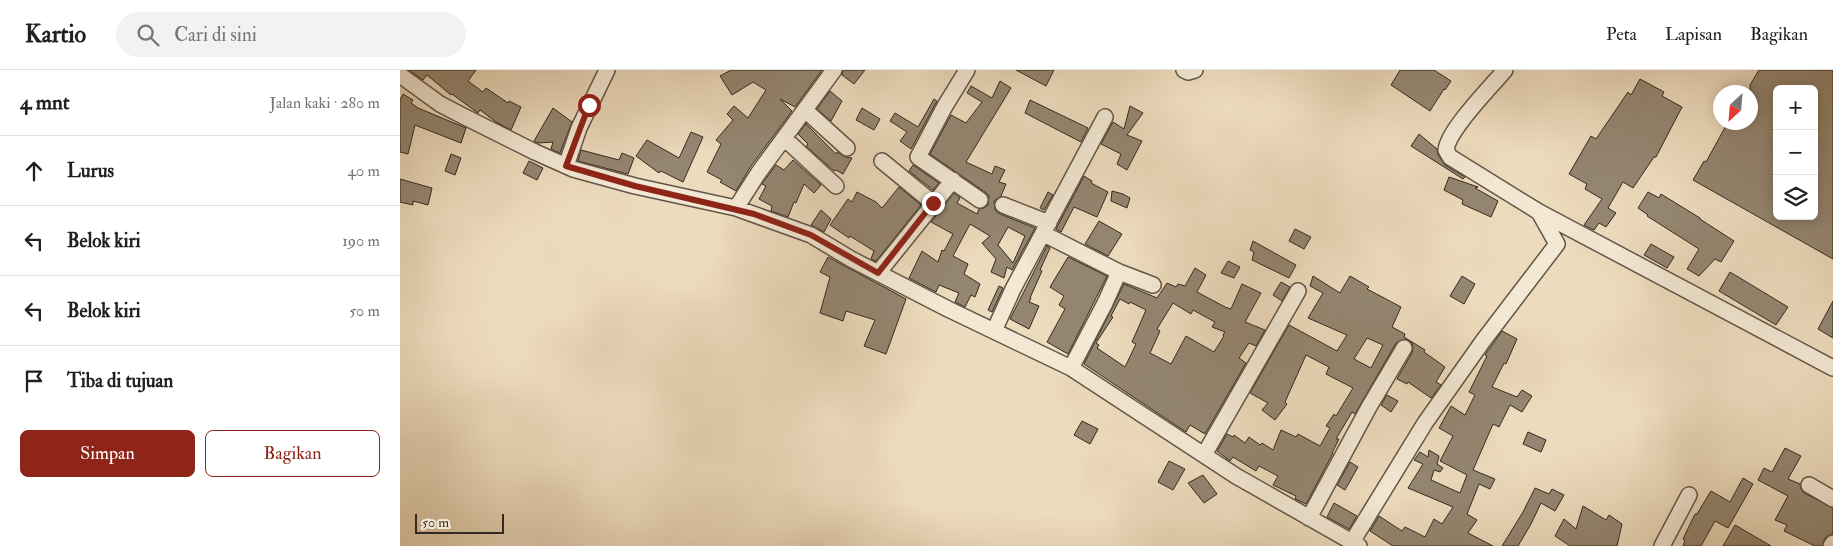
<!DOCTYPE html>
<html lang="id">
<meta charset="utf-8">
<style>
:root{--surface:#fff;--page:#f2f2f2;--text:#202124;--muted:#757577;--line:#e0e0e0;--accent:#8f2418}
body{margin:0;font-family:"IM FELL Double Pica",serif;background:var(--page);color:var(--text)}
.controls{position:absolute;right:15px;top:15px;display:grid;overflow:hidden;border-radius:8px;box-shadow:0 2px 12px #0003}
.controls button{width:45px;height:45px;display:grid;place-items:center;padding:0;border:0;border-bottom:1px solid var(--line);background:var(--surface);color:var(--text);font:25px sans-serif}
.compass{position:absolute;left:1313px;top:15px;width:45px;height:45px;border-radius:50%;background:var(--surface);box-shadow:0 2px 12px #0003;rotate:206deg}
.scale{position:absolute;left:15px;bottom:12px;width:89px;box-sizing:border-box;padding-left:5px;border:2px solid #342a1f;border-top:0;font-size:14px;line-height:18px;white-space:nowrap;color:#342a1f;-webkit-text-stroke:4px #f3e8d4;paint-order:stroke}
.stop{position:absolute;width:15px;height:15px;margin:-11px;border:4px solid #8f2418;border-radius:50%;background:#fff}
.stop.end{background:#8f2418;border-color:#fff;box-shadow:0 1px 5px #0008}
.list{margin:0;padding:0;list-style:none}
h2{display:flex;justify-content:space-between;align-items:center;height:65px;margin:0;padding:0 20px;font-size:21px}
h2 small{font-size:16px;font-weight:400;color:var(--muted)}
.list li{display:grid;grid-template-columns:32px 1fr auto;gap:15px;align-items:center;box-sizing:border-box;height:70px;padding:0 20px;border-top:1px solid var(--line)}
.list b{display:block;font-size:19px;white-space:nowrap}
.list em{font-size:16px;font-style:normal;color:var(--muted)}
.actions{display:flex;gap:10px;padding:15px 20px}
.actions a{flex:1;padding:11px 0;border:1px solid var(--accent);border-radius:8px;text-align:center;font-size:18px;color:var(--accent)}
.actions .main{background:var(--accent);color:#fff}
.icon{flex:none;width:28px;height:28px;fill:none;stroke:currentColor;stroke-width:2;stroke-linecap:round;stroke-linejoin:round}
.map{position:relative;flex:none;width:1433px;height:476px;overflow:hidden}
header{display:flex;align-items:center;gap:30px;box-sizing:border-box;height:70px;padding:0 25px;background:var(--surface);border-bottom:1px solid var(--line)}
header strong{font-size:24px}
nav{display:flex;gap:28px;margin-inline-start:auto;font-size:18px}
.search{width:350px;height:45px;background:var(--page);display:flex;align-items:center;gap:12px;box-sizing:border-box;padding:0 18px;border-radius:28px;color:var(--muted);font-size:19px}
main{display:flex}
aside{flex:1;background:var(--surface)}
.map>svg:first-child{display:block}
.building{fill:#948671;stroke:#342a1f;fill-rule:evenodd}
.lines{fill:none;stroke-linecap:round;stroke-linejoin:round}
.minor-casing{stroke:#625646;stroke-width:18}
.minor{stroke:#f3e8d4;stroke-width:15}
.route{stroke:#8f2418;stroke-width:6}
</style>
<header>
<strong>Kartio</strong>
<div class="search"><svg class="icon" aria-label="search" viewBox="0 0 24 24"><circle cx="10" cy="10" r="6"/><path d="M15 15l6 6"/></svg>Cari di sini</div>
<nav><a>Peta</a><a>Lapisan</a><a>Bagikan</a></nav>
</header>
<main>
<aside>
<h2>4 mnt<small>Jalan kaki · 280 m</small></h2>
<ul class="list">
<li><svg class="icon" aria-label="ahead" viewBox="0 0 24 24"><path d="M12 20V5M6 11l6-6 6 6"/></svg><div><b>Lurus</b></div><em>40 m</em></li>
<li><svg class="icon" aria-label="left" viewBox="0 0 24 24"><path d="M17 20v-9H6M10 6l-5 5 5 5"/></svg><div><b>Belok kiri</b></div><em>190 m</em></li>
<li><svg class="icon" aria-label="left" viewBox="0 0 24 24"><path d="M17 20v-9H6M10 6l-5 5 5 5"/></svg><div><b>Belok kiri</b></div><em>50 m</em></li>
<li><svg class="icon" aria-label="arrive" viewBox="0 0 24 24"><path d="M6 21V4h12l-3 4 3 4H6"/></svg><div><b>Tiba di tujuan</b></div></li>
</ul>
<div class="actions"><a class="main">Simpan</a><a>Bagikan</a></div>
</aside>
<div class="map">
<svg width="1433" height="476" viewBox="0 0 1433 476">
<rect width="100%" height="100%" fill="#eddbbd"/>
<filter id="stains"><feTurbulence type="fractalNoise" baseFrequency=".004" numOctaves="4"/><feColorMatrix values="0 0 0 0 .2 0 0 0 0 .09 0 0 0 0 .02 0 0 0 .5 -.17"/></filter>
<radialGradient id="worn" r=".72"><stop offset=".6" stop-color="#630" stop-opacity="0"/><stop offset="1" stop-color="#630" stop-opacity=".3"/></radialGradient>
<path class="building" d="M9,0H76L68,11L83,22L86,18L108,33L109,31L121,37L111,60L96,52L80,40L78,43L52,24L51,25L27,5L23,10Z
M331,0H422L395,37L380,29L392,41L351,96L336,121L320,112L322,110L307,102L321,74L316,70L333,50L327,44L334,36L348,48L366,20L353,12L332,25L320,6Z
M443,0H465L454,14L442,5Z
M616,0H654L646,16Z
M1000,0H1034L1051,11L1045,20L1044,19L1030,41L991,15Z
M1359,0H1433V189L1293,110L1304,91L1306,92L1328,52H1350V15ZM1377,19H1414V146H1377Z
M1240,9L1264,22L1262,26L1282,37L1256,87H1254L1233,118L1223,112L1208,138L1216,143L1206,157L1199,153L1194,160L1184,155L1202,129L1185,119L1187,114L1169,104L1191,66L1196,69L1228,22L1231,25Z
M600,11L611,18L566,92L592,104L595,96L605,100L599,112L606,114L601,126L594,131L595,140L600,144L635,158L612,200L607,197L604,208L591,202L596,189L582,173L590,166L570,154L553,186L568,194L564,204L580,214L575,227L571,225L565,237L555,232L559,223L539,215L536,222L509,208L522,181L538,192L542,180L544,181L553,164L531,152L554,123L560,128L557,133L577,144L579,139L584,138L588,135L589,126L585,122L530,84L551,45L566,53L582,32L567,23L571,16L592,28ZM608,157L625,166L613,193L598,175Z
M430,21L442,31L431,51L417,39Z
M3,24L13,30L11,33L18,38L66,58L61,73L15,55L8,84L0,82V30Z
M534,29L537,31L511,79L500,71L507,62L490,51L495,43L518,57Z
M630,30L688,58L681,72L625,43Z
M730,36L743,43L727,65L742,71L727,100L717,94L721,84L701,74L713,52L724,59Z
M153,38L172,52L160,83L151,79L153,72L138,73L134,71Z
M462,38L480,49L474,60L456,50Z
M406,54L436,84L437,82L445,87L452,88L443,104L436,100L434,101L406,76L408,74L398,64Z
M291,62L303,67L283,112L261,101L259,103L236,86L247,70L279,88Z
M1019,64L1037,79L1038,85L1045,95L1065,107L1063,109L1011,76Z
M181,80L219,90L222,83L234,88L228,104L178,91Z
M51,84L61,88L55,105L45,101Z
M393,90L421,115L414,123L404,114L396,133L394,132L388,147L371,141L372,136L359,129L366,116L362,114L376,95L384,100Z
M129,91L143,98L137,110L123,103Z
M513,95L539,113L533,120L509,101Z
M684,106L692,111L691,113L708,122L697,147L674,137L661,162L656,159Z
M1049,107L1078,117L1075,118L1098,131L1091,147L1062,134L1063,130L1044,120Z
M0,109L32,118L28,135L13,131V135L0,132Z
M499,117L521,135L476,191L471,189L474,181L450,166L449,168L430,155L448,129L452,132L457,122L476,132L482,138Z
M712,121L723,124L730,128L727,138L711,131Z
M648,122L653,125L644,140L640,138Z
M1248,122L1259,128L1261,124L1300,148V149L1334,171L1321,192L1315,189L1299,206L1287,199L1299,179L1247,146L1248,145L1238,138Z
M421,140L431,149L424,162L411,155Z
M699,151L722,164L708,186L685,174Z
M895,159L911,167L904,179L889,171Z
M853,171L896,195L889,208L852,190L854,182L850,180Z
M1251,174L1274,187L1267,198L1244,185Z
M647,176L650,178L640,200L642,201L630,228H631L629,232L639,236L629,259L610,249Z
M428,187L506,229L486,284L464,276L475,250L446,241L443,251L420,243L430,207L420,202Z
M668,187L707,206L668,284L647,272L665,239L659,235L664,226L650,217Z
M828,191L840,197L834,208L821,203Z
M795,198L806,205L797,222L825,237L831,239L842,214L861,223L845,252L865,260L856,276L849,273L839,288L846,293L805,364L790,355L786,362L684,294L724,214L757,228L767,213L776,217L778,214L785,216ZM720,229L729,234L730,232L746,240L732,272L736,274L725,297L697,278L699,275L696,273L713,247L711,246ZM773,233L791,244L793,240L815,252L812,257L825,262L823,265L824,266L814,282L786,266L771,294L750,283L760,261L757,259Z
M1330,202L1388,237L1376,255L1319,221Z
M913,206L940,223L950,206L969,217L967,219L1001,237L992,257L1005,264L1004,267L1025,280L1024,282L1045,297L1036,312L1041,315L1031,328L1008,312L1007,314L997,309L1012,283L1013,278L1012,273L1005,269L996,273L955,344L952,342L936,369H939L932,383H933L906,434L895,429L896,426L873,415L878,406L859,396L856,401L833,387L830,391L817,381L827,364L833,367L834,365L845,373L849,367L860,375L862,373L873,380L881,360L896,367L898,364L920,376L930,358L926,356L934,344L936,346L953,318L926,304L929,297L906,285L885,332L887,334L875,350L862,340L868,333L850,323L889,255L937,281L947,265L908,248L923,223L910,216ZM967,268L983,275L971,298L954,289Z
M1062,206L1075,214L1064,234L1050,226Z
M881,212L890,217L882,231L873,225Z
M599,216L603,218L592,242L588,240Z
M1433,231V268L1418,259Z
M1102,261L1117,269L1106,294L1104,293L1092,317L1117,327L1122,320L1132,326L1122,342L1110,335L1099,357L1093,354L1073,400L1095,409L1090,419L1079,414L1067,444L1077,450L1068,463L1093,476H993L970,461L979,446L1002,461L1005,457L1025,467L1034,449L1042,454L1053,437L1008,418L1023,394L1014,390L1020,382L1028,387L1029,380L1039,386L1037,394L1043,398L1040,402L1034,400L1031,410L1060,423L1067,405L1040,391L1053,366L1039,358L1051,336L1065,345L1075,325L1069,322L1087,286L1085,285Z
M987,325L998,331L991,342L981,335Z
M682,351L698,359L690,374L674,365Z
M1128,362L1146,370L1141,382L1123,374Z
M1385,378L1401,386L1388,409L1400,414L1401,419L1404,423L1433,438V463L1425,468L1422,476H1415L1384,461L1387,455L1375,450L1388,426L1358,410L1364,398L1372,402Z
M769,391L785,399L773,420L758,412Z
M950,392L958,397L945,420L937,415Z
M803,405L817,424L804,433L788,413Z
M1343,408L1353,414L1328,458L1315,451L1301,476H1283L1285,470L1283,469L1295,444H1297L1311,421L1330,432Z
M1135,418L1149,424L1152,419L1164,425L1155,441L1141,433L1131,454L1118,476H1102L1123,442Z
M934,433L957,446L949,459L927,447Z
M1183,436L1206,450L1209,445L1222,454L1217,476H1170L1155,466L1164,449L1176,459Z
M1335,455L1371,476H1323Z"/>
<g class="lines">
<defs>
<path id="minor" d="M567,0L545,36L518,87L580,130
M784,0L788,2L795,0
M1105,0C1091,17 1048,60 1046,80L1050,87L1139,142
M0,5L40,34L63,46L135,82L173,99L235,116L336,138L411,165L451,189L548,239L671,298L836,406L959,476
M405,40L447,78
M384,68L436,116
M482,91L533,133
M166,96L179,58L207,0
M603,135L649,153
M336,138L359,102L434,0
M644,164L719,202L753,215
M478,203L553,110
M594,261L613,219L705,47
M671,298L705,233L719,202
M804,385L898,221
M1409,415L1433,429
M909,448L969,337L1004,278
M952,472L1025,353L1083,271L1157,174L1139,142L1433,298
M1262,476L1289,425
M1431,476L1433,473"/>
</defs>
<use href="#minor" class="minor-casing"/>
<use href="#minor" class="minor"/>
</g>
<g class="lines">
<path class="route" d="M189,35L166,96L235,116L354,144L411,165L478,203L533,133"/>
</g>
<rect width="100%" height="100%" filter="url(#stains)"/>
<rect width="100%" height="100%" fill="url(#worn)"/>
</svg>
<div class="controls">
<button>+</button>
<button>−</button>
<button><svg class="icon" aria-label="layers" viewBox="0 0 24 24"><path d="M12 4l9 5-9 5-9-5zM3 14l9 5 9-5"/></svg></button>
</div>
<svg class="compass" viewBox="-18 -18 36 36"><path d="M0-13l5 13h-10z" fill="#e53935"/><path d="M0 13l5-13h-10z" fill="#757577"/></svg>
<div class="scale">50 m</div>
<div class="stop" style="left:189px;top:35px"></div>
<div class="stop end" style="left:533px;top:133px"></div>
</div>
</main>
